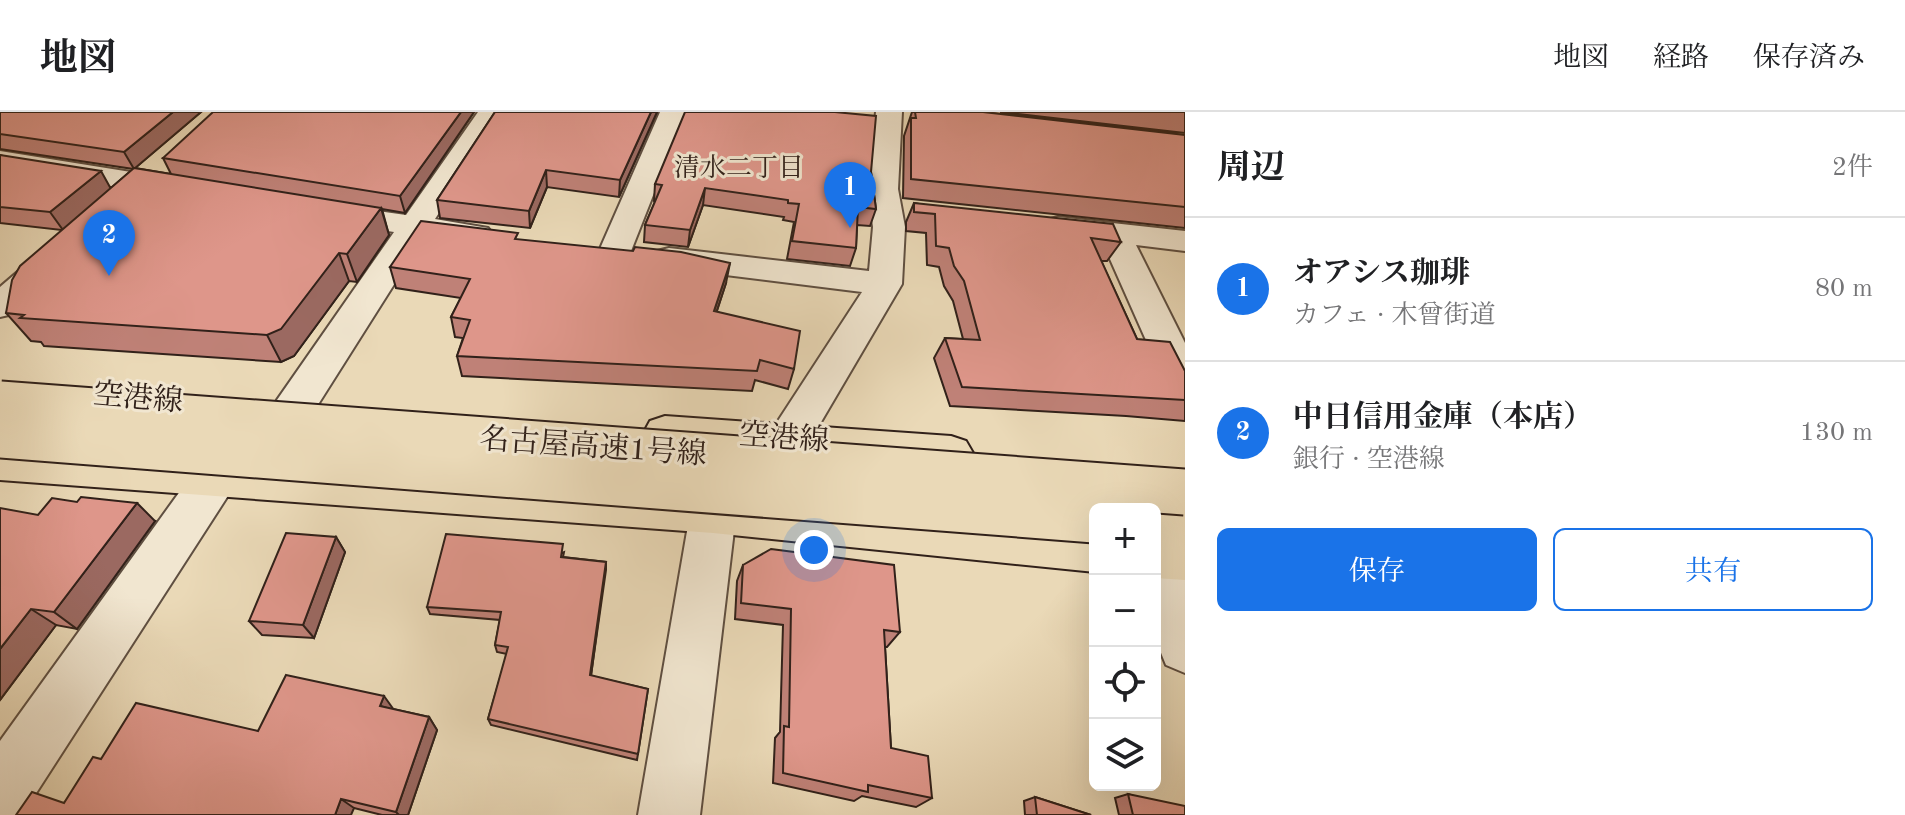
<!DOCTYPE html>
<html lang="ja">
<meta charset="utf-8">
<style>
:root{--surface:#fff;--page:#f2f2f2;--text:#202124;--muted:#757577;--line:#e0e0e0;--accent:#1a73e8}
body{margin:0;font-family:"Old Standard TT","Noto Serif JP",serif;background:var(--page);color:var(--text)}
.controls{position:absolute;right:24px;bottom:24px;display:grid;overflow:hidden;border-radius:12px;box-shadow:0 8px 32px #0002}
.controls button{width:72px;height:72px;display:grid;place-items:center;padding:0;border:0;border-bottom:2px solid var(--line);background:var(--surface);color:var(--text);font:40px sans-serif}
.you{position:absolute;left:814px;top:438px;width:28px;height:28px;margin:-20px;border:6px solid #fff;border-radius:50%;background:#1a73e8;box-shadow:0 0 0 12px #1a73e833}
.badge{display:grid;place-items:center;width:52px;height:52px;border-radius:50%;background:var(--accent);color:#fff;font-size:26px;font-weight:700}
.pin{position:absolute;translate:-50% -66px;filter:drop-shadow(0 2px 4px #0008)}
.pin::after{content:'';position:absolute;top:42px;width:28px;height:24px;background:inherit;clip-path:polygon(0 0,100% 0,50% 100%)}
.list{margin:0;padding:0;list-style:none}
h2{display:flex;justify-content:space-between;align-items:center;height:104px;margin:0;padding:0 32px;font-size:34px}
h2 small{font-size:26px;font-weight:400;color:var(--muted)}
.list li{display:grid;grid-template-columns:52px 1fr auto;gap:24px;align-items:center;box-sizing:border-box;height:144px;padding:0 32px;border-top:2px solid var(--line)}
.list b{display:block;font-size:30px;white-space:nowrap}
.list p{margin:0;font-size:26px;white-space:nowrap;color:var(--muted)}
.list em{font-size:26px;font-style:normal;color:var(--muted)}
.actions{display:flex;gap:16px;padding:24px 32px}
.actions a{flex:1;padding:18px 0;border:2px solid var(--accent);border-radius:12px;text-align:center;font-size:28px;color:var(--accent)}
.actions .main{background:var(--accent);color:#fff}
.icon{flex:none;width:44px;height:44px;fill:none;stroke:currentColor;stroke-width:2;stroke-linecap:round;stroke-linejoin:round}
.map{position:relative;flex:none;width:1185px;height:703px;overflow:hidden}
header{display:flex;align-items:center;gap:48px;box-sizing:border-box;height:112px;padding:0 40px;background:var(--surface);border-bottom:2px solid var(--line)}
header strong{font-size:38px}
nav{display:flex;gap:44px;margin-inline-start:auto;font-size:28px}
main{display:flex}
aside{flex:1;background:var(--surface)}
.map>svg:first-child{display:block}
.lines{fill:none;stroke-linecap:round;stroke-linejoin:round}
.minor-casing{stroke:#5f4f41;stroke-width:4}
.highway-casing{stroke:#31211a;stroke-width:4}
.minor{fill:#f1e6d0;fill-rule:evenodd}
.highway{fill:#ead9b7;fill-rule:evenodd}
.highway-bridge-casing{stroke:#31211a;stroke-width:49;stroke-linecap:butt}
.highway-bridge{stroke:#ead9b7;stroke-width:45}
.wall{fill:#bf8177;stroke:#31211a;stroke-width:2}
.shaded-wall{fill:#9b6961;stroke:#31211a;stroke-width:2}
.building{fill:#de968a;stroke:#31211a;stroke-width:2}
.labels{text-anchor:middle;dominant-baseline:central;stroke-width:6;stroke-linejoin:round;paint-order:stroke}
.far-neighbourhood-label{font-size:26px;fill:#31211a;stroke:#f1e6d0}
.street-label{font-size:30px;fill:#31211a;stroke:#f1e6d0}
</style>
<header>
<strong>地図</strong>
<nav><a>地図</a><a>経路</a><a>保存済み</a></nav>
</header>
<main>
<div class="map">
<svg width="1185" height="703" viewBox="0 0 1185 703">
<rect width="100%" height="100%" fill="#ead9b7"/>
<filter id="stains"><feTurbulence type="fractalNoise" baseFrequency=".0025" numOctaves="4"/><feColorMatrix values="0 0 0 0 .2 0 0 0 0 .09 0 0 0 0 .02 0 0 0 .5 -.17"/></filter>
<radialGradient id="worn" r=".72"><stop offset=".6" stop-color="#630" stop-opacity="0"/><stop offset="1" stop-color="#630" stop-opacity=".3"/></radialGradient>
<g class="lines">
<defs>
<path id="minor" d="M478,0H504L435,107L488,116L493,123L488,130L477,133L424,125L307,310L292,314L277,310L271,299L277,288L394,120L317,108L313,101L317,94L328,92L406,103Z
M660,0H686L631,139L627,146L615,149L603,146L599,139Z
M876,0H902L898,77L905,115L902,172L804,339L735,410L700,703H638L690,402L697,388L774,315L862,180L669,156L657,153L652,146L657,139L669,136L869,159L873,115L868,77Z
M0,39L181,68L191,71L196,77L191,83L181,86L0,55Z
M1058,105L1185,119V139L1136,133L1185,231V285L1171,281L1165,271L1102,129L1047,122L1042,115L1047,108Z
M54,136L66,139L71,146L66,153L13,202L0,205V175L42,139Z
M215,348L231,353L237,366L231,379L22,703H0V629L199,353Z
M1155,432L1172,439L1185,467V561L1166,553L1155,526Z"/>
<path id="highway" d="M665,304L951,324L966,329L973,341L966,353L951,358L665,336L650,331L644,320L650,309Z
M0,334L713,383L1095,418V460L713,421L0,368Z
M1155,392L1185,394V468L1155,466V397H1141Z"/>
</defs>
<use href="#minor" class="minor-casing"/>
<use href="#highway" class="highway-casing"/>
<use href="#minor" class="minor"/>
<use href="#highway" class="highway"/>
<defs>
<path id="highway-bridge" d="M0,292L1185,380
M0,323L1095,408"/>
</defs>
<use href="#highway-bridge" class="highway-bridge-casing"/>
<use href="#highway-bridge" class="highway-bridge"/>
</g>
<path class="wall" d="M0,0H201L135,56L171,62L163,46L474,0L405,101L382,97L389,123L357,170L349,169L294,244L281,250L44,234L41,230L31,229L6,201L62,118L0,111V43L111,76L133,57L0,37Z
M495,0H657L619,85L547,75L530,116L440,106L437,88Z
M912,0H983L1185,23V116L903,86L904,24Z
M1000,0H1185V21Z
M871,60L876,97L870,114L857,113L856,136L850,154L787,147L794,110L783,108L784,105L703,93L688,135L644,130L645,113L655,90L654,89L655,72Z
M914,91L1121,130L1107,149H1101L1137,227L1185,259V309L1126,304L950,294L934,246L945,226L963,227L953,189L944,174L939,155L927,153L926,121L906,119V110Z
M519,128L726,171L717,199L794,257L788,277L755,268L752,279L462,264L457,244L463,226L455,225L451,205L461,186L396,176L390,155Z
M38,403L155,409L77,517L56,513L0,588Z
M336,425L345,440L314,526L262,523L249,509Z
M564,440L563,445L606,450L591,564L648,577L637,648L491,613L488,607L507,542L497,540L495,533L500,508L430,502L427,495Z
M743,453L900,520L887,535H885L891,636L932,686L916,695L862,684L854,689L773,671L775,626L780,620L783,513L735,507L737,469Z
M393,597L429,605L437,618L408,703H382L354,696L64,691L101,647Z
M1128,682L1185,703H1119L1115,686Z
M1035,685L1091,703H1025L1024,689Z"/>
<path class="shaded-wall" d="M173,0H201L134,57L124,40Z
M461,0H474L405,101L400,84Z
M651,0H657L619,85L620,68Z
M546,58L547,75L530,116L529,99Z
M101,59L111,77L63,118L50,100Z
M705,76L703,93L688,135L690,118Z
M381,96L389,123L357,170L347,142Z
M339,141L349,169L294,244L281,250L267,223Z
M730,151L726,171L710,219L714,199Z
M137,391L155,409L77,517L54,500Z
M336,425L345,440L314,526L303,513Z
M606,450V458L590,570V563Z
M31,497L56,513L0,588V537Z
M384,584L394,598L380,594Z
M429,605L437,618L408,703H399L396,700Z
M341,687L354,696L351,703H335Z"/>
<path class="building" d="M0,0H173L124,40L0,22Z
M213,0H461L400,84L163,46Z
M495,0H651L620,68L546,58L529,99L437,88Z
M685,0H835L876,4L871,60L876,97L858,95L856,136L792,129L799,92L788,91V88L705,76L690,118L645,113L662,73L655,72Z
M915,0H983L1185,23V95L911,67V6H916Z
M0,43L101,59L50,100L0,95Z
M134,56L381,96L347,142L339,141L281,217L267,223L20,206L24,203L6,201L12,168L20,154Z
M914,91L1113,112L1121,130L1091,126L1137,227L1170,230L1185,259V288L962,275L945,226L980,228L964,169L954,154L949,136L936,134L935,102L914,100Z
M421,109L518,121L515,127L633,139L635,135L681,140L730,151L714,199L800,219L794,257L760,248L757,259L457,244L470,208L451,205L470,167L390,155Z
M81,385L137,391L54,500L31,497L0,537V396L38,403L52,386L77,390Z
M286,421L336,425L303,513L249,509Z
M446,422L563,432L561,445L606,450L590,563L648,577L638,642L488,607L508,535L495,533L501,500L427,495Z
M771,437L894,453L900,520L884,518L891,636L928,644L932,686L868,673V680L783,661L784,614L789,615L791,497L741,491L743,453Z
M286,563L384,584L380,594L429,605L396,700L341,687L335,703H16L32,680L64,691L93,645L101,647L136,591L258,619Z
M1128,682L1185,694V703H1133Z
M1035,685L1091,703H1037Z"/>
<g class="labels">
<g class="far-neighbourhood-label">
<text x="739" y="57">清水二丁目</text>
</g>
<g class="street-label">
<text transform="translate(138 287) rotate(5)">空港線</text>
<text transform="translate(784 327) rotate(4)">空港線</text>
<text transform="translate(593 336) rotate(4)">名古屋高速1号線</text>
</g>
</g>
<rect width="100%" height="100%" filter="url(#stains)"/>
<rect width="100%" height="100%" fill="url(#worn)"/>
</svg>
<div class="controls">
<button>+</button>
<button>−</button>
<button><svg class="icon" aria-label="locate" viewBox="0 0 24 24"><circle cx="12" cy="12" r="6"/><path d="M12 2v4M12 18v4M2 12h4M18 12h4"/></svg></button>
<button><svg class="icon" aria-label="layers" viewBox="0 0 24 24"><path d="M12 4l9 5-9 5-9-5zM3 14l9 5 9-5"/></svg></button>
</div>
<div class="you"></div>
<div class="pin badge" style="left:850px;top:116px">1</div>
<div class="pin badge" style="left:109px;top:164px">2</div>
</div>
<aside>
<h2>周辺<small>2件</small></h2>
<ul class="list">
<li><span class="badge">1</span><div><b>オアシス珈琲</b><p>カフェ · 木曾街道</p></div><em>80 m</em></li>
<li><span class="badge">2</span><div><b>中日信用金庫（本店）</b><p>銀行 · 空港線</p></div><em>130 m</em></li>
</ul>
<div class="actions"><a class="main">保存</a><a>共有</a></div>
</aside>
</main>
